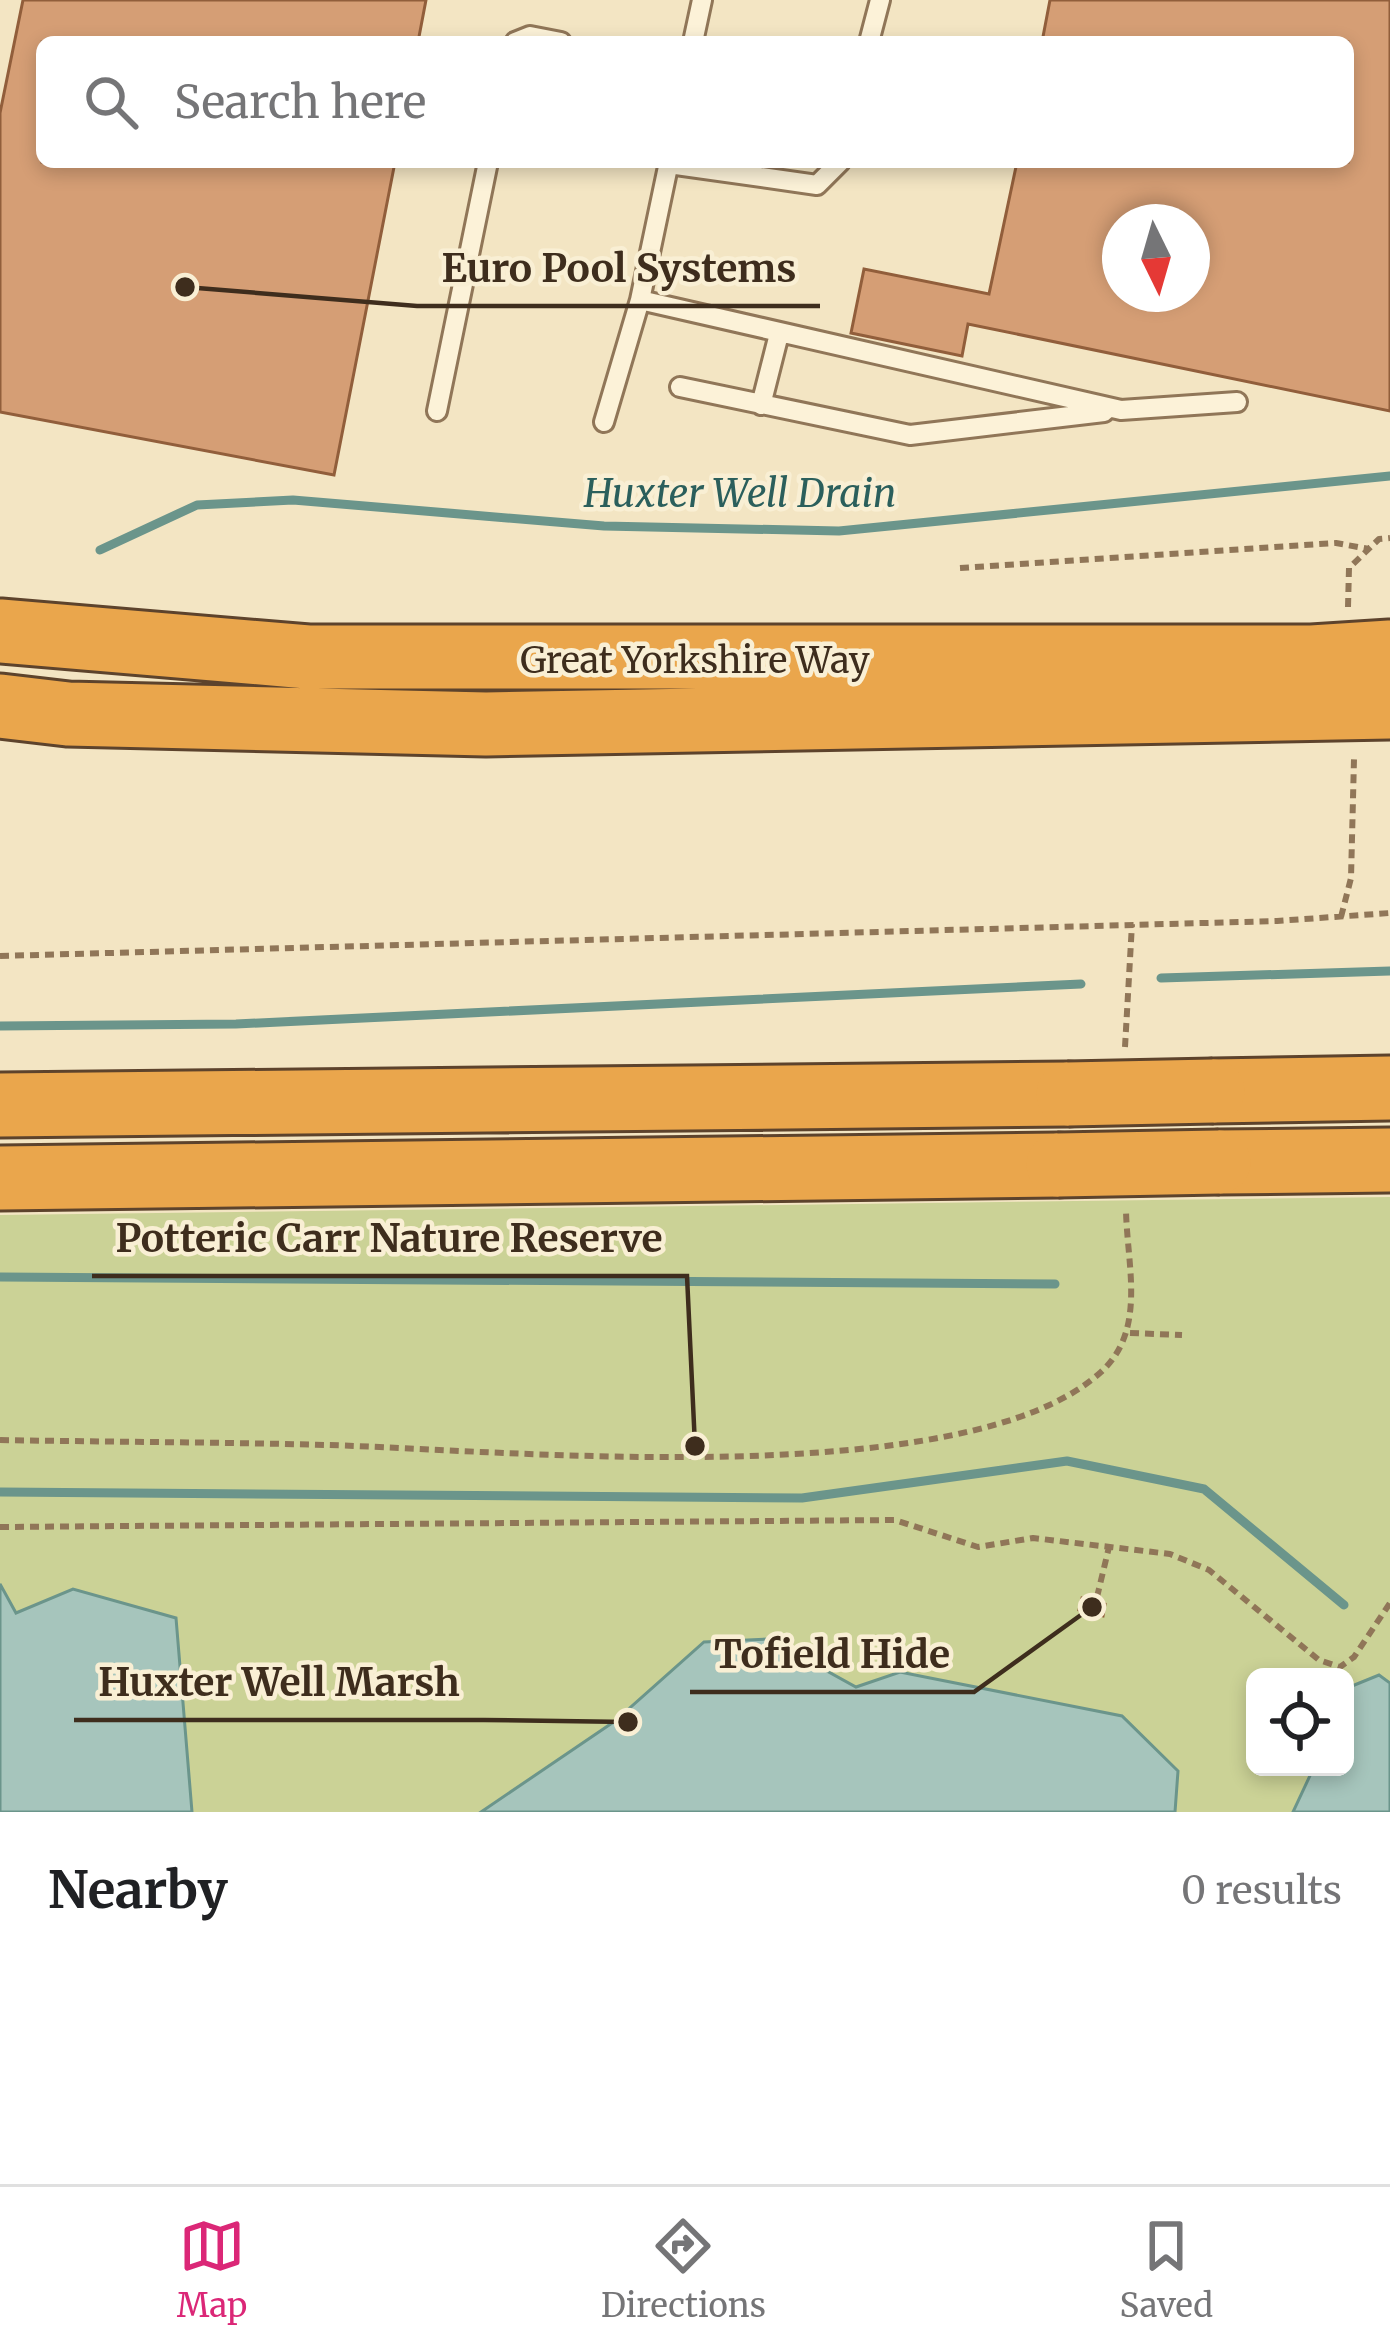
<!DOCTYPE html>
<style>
:root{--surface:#fff;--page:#f2f2f2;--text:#202124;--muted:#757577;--line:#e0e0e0;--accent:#db2777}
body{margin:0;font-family:Merriweather,serif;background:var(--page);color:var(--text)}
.controls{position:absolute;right:36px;bottom:36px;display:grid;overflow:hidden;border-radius:18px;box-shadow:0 6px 18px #0003}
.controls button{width:108px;height:108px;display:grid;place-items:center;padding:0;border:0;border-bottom:3px solid var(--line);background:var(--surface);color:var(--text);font:60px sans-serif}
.compass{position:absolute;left:1102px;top:204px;width:108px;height:108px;border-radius:50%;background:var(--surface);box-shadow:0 6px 18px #0003;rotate:175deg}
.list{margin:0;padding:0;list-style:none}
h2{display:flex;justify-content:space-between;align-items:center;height:156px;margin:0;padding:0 48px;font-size:51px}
h2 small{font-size:39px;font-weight:400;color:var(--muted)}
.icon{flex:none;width:66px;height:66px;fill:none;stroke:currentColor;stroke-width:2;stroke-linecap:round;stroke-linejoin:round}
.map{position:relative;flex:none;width:1390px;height:1812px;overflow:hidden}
.search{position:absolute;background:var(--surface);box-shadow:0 6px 18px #0003;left:36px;right:36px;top:36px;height:132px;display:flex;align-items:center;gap:30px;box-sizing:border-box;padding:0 42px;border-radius:18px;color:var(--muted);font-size:45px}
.sheet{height:372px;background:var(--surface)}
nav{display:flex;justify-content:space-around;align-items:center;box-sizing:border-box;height:168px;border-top:3px solid var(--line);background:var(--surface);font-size:33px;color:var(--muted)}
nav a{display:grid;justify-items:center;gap:6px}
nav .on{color:var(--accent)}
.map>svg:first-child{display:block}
.green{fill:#cbd296;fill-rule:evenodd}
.water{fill:#a6c5bc;stroke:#6b958b;stroke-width:3}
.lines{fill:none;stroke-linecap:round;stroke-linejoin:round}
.stream{stroke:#6b958b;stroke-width:9}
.building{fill:#d59e75;stroke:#915e3b;stroke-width:3;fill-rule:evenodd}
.lane-casing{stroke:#907658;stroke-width:24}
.highway-casing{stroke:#5d432c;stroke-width:69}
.path{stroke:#907658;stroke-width:6;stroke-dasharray:9 6;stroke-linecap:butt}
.lane{stroke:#fcf2d8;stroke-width:18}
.highway{stroke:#eaa64c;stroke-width:63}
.highway-bridge-casing{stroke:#5d432c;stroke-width:69;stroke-linecap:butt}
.highway-bridge{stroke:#eaa64c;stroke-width:63}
.labels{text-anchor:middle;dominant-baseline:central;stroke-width:9;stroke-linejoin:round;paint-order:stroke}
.street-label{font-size:36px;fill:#3e2d1d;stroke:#f9efd4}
.water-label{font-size:39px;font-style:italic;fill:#2b5f5c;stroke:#f9efd4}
.leader{fill:none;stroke:#3e2d1d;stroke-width:4.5}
.callout-dot{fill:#3e2d1d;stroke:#f9efd4;stroke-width:4.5}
.callout-label{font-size:39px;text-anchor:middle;font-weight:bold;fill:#3e2d1d;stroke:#f9efd4;stroke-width:9;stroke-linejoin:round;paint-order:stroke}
</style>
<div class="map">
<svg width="1390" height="1812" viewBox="0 0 1390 1812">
<rect width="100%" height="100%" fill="#f3e5c3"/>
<path class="green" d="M1390,1197V1812H0V1215ZM1255,1677H1345V1767H1255Z"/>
<path class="water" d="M0,1584L16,1613L73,1589L176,1618L192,1812H0Z
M769,1639L856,1687L900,1672L1122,1716L1178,1771L1175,1812H481L615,1721L704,1642Z
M1379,1675L1390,1683V1812H1293L1314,1767H1345V1702L1352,1686Z"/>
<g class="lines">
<path class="stream" d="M100,550L197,505L293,500L604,526L839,531L1390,476
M1161,978L1390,971
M0,1026L236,1024L1081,984
M0,1277L1055,1284
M0,1492L802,1498L1067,1461L1204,1489L1344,1605"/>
</g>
<path class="building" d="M23,0H426L418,42H42V162H395L334,475L0,412V113Z
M1050,0H1390V411L968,324L962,356L851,333L864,269L989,294L1017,162H1348V42H1042ZM1120,222H1192V294H1120Z
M1082,1598L1105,1604L1103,1616L1079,1610Z"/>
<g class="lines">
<defs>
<path id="lane" d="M515,42L530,36L561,42
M693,42L702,0
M869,42L880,0
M669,164L817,185L840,162
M640,300L1121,410L1237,402
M680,387L910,435L1104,412
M761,405L779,334
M437,411L488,162
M604,422L640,300L669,162"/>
<path id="highway" d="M0,631L308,657H1312L1390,652
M0,706L68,714L486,724L1390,707
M1213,1091L1390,1088
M0,1105L1068,1094
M1219,1162L1390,1160
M0,1178L1058,1165"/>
</defs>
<use href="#lane" class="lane-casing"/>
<use href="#highway" class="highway-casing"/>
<path class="path" d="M960,568L1336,543L1369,549
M1348,607L1349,568L1379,539L1390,538
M1341,917L1351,878L1354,759
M0,956L1277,921L1390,913
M1125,1047L1132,924
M1130,1333L1182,1335
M0,1440C109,1442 218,1442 327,1445C506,1450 966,1495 1101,1372C1147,1330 1127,1266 1126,1210
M0,1527L895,1520L978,1547L1033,1538L1170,1554L1209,1570L1319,1660L1340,1667L1354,1657L1390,1603
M1097,1597L1109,1547"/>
<use href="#lane" class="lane"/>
<use href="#highway" class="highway"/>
<defs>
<path id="highway-bridge" d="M1068,1094L1213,1091
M1058,1165L1219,1162"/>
</defs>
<use href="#highway-bridge" class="highway-bridge-casing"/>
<use href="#highway-bridge" class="highway-bridge"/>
</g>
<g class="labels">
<g class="street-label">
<text x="695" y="660">Great Yorkshire Way</text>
</g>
<g class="water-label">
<text x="740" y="493">Huxter Well Drain</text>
</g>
</g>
<path class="leader" d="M185 287L417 306H820M695 1446L687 1276H92M1092 1607L974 1692H690M628 1722L484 1720H74"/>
<g class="callout-dot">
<circle cx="185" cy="287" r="12"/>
<circle cx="695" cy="1446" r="12"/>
<circle cx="1092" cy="1607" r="12"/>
<circle cx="628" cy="1722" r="12"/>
</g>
<g class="callout-label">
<text x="619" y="282">Euro Pool Systems</text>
<text x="389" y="1252">Potteric Carr Nature Reserve</text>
<text x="832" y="1668">Tofield Hide</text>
<text x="279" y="1696">Huxter Well Marsh</text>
</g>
</svg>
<div class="controls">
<button><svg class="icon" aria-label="locate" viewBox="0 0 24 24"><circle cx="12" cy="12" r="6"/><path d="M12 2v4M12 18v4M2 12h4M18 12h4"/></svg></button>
</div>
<svg class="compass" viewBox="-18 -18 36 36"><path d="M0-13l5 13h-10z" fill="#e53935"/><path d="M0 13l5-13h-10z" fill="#757577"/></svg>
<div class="search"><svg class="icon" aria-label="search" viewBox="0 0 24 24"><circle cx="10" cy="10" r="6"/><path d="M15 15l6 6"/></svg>Search here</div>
</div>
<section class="sheet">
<h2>Nearby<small>0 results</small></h2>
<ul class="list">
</ul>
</section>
<nav>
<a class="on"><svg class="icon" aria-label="map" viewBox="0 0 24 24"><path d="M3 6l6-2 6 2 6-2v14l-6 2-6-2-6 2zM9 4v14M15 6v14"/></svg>Map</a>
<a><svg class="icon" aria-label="directions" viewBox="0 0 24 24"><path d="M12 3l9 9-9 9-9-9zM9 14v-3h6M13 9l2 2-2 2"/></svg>Directions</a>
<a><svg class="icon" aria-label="saved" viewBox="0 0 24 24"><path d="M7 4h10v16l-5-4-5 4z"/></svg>Saved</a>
</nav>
